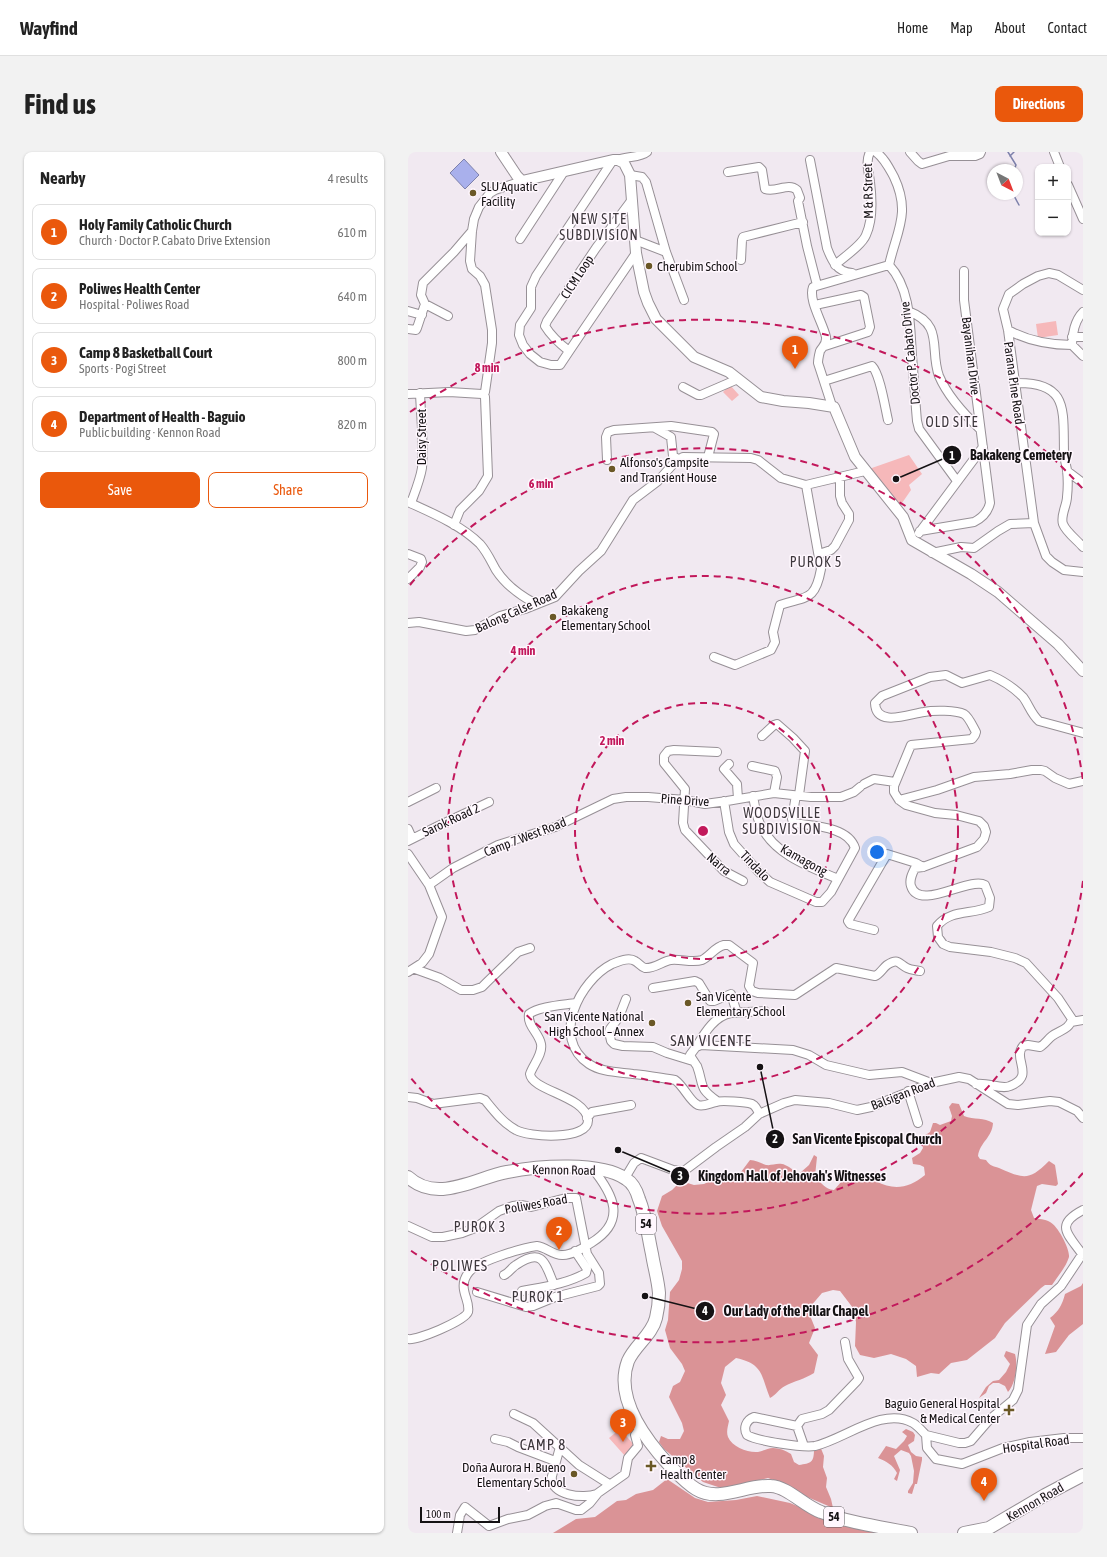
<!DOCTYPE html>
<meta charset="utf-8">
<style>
:root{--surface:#fff;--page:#f2f2f2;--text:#222;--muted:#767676;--line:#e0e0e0;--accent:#ea580c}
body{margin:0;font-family:"Asap Condensed",sans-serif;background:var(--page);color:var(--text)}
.controls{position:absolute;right:12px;top:12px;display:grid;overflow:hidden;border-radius:8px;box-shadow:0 1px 3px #0004}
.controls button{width:36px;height:36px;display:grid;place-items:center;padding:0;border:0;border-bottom:1px solid var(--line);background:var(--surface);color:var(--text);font:20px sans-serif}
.compass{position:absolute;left:579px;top:12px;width:36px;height:36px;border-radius:50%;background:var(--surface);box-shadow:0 1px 3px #0004;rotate:138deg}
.scale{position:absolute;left:12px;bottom:10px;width:80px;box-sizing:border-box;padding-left:4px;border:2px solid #151214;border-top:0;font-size:11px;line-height:14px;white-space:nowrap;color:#151214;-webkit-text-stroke:3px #fff7fe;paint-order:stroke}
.you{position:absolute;left:469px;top:700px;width:14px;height:14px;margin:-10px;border:3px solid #fff;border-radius:50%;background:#1a73e8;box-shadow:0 0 0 6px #1a73e833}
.badge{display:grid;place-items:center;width:26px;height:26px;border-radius:50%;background:var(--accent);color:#fff;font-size:13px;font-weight:700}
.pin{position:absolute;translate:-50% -33px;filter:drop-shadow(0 1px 2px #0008)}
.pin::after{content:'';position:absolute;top:21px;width:14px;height:12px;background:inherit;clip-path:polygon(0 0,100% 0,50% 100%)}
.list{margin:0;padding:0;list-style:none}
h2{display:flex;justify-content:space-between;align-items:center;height:52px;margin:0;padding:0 16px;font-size:17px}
h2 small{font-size:13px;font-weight:400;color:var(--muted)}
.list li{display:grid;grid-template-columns:26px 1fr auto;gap:12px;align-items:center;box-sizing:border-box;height:56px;margin:0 8px 8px;padding:0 8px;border:1px solid var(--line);border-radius:8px}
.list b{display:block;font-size:15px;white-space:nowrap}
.list p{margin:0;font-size:13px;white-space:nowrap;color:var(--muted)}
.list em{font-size:13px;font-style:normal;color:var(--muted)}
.actions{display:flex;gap:8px;padding:12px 16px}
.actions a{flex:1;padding:9px 0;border:1px solid var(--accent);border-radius:8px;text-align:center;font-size:14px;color:var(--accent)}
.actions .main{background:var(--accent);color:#fff}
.map{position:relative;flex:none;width:675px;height:1381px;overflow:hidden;border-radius:8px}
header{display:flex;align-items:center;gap:24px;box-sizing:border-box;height:56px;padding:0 20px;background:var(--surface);border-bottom:1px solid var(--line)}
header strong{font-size:19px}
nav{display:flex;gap:22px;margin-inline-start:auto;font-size:14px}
.intro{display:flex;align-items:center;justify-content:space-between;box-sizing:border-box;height:96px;padding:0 24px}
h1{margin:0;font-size:28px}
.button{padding:10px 18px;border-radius:8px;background:var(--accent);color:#fff;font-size:14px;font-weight:700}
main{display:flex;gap:24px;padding:0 24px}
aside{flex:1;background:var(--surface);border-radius:8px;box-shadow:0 1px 3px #0004}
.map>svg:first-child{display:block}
.green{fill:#f6b8ba}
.forest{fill:#da9396}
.water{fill:#a9b0ec;stroke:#7d81ab}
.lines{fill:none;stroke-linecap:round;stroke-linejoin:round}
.stream{stroke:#7d81ab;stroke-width:1.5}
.minor-casing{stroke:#979096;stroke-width:10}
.major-casing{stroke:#979096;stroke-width:12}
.highway-casing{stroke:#979096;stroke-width:14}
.minor{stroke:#fff;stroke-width:8}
.major{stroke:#fff;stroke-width:10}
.highway{stroke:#fff;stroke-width:12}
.ring{fill:none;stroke:#c2185b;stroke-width:2;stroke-dasharray:7 5}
.poi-dot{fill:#6a5826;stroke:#fff7fe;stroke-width:1.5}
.labels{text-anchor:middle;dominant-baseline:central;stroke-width:3;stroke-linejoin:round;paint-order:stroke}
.shield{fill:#fff7fe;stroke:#5b575a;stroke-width:1}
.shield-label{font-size:12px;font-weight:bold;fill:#151214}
.poi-label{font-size:13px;fill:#151214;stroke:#fff7fe;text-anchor:start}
.street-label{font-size:13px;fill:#151214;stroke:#fff7fe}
.neighbourhood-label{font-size:14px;letter-spacing:1px;fill:#3d373c;stroke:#fff7fe}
.quarter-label{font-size:15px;letter-spacing:1px;fill:#3d373c;stroke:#fff7fe}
.centre{fill:#c2185b;stroke:#fff7fe;stroke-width:2}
.ring-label{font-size:12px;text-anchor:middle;font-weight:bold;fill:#c2185b;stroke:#fff7fe;stroke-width:3;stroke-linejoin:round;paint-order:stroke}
.leader{fill:none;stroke:#151214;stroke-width:1.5}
.callout-dot{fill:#151214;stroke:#fff7fe;stroke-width:1.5}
.mark-label{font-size:12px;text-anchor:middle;font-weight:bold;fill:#fff}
.callout-label{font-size:14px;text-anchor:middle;font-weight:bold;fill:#151214;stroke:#fff7fe;stroke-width:3;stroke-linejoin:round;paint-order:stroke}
</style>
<header>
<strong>Wayfind</strong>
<nav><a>Home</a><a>Map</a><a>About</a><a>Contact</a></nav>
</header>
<div class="intro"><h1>Find us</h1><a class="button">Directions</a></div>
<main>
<aside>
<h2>Nearby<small>4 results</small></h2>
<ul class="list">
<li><span class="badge">1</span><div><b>Holy Family Catholic Church</b><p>Church · Doctor P. Cabato Drive Extension</p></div><em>610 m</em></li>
<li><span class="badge">2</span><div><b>Poliwes Health Center</b><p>Hospital · Poliwes Road</p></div><em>640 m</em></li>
<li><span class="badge">3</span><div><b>Camp 8 Basketball Court</b><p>Sports · Pogi Street</p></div><em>800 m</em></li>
<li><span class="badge">4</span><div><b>Department of Health - Baguio</b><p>Public building · Kennon Road</p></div><em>820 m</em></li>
</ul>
<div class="actions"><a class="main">Save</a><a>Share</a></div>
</aside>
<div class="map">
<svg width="675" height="1381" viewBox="0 0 675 1381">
<rect width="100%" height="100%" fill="#f1e9f1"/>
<path class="green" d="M648,169L650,183L630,186L628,172Z
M322,233L331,243L324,249L315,240Z
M501,303L514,322L501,333L503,338L492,354L461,317Z
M212,1277L228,1295L217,1304L201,1286Z"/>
<path class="forest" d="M544,951L551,952L556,964C566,968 576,965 585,971C584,986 572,990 570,1004L572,1007L578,1008C582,1014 585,1014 591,1016C616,1027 621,1029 641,1009L647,1013L650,1032L648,1034L634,1032L629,1034L623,1058L626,1066C631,1067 637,1067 642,1070C650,1074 662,1097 661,1105C658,1115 650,1124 644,1133H637L633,1136L597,1171L587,1186L559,1208L543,1211L531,1222L523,1221L509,1225L508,1214L498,1207L483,1202L466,1206L452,1203L447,1194L448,1170L445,1156L432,1139L425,1138L414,1141L402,1155L401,1161L407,1176L401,1191L410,1203L406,1221C397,1227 386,1229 377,1234C371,1237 368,1243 362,1246C353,1224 356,1212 328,1206L317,1215L313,1231L318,1243L313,1253L321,1269C320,1274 318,1280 320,1285C324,1295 340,1301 350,1300C355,1299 360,1296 365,1296C371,1296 377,1298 383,1302L386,1310L391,1313C403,1311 406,1311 406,1297L412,1294L416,1304L415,1315L419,1326L418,1335L423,1347L425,1356L390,1341L376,1332L360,1326L322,1335H310L295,1330L256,1297L251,1290L253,1284L260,1287H272L276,1279L274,1271L261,1245L265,1234L272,1230L277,1219L274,1212L262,1196L257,1178L260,1168L262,1140L271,1128L274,1117V1109L254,1074L249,1059L254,1044L264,1038L273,1029L286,1033L296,1032L308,1026L333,1020L342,1008C348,1008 352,1011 358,1013C364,1014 370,1010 377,1013C383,1015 386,1020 392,1021L401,1013L406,1003L409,1005L407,1024C413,1031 417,1037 426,1038L434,1029L448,1020C456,1022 461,1026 468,1029C486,1039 501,1036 517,1023L516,1015L512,1013L505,1012L504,1006L512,1001L515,996L513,989L516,984L522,980L525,971H528L532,973L543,969L544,964L541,955Z
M675,1131V1172L661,1183L648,1200L637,1202L647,1174L642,1166C651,1159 654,1153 657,1142L673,1134Z
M598,1199L607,1202C610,1213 608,1231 600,1240L597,1234L591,1231H585L581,1234L578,1241L571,1246L578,1235L585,1229L591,1228L598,1220L602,1212L596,1204Z
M498,1277L505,1280L507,1283L506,1289L500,1293L503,1300L508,1304L514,1305V1308L509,1332H507L504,1342L500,1341V1339L505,1331L506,1319L503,1304L501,1301L493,1298L486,1304L492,1318L489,1329L486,1327L489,1321C485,1313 478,1309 470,1306L478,1294L488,1297L496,1289L499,1284L494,1280Z
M259,1327L287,1346L300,1350L328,1348L349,1344L382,1351L406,1361L481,1381H145L168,1367L187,1365L209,1349L218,1348L228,1342L245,1338Z"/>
<path class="water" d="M56,7L71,23L57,37L42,21Z"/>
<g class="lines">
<path class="stream" d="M600,0L608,13L606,18
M602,4L606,0
M605,42L611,53"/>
<defs>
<path id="minor" d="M468,0C477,7 481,16 486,25C503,61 489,78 481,113
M502,0L510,9L514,12L541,4H567L572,2L573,0
M646,0L652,15
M205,8L128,124L123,135V156L112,173L111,183L115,193L122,202L132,210L143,213H152C177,175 203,138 228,101
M210,8C219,4 232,6 239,0
M402,8L419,96C424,109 429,120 444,121
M320,20L351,15L354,18L357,37C368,41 380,30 389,38L392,46L390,49L399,94L409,133
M222,23L234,25L238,30L258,100L276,148
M660,33L675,67
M112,87L155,21
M227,88L258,100
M333,108L334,88L335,85L395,70
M427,113C436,105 454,93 458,83C465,68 464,46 462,30C461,20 457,10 462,0
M481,113C503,137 502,174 504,204C506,226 507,247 509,269L511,277L549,329
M675,138L650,123L641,121L630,124L615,132L601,142L595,157L600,178L626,371L638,404L644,410L656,418L675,420
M17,152L40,164
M407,153L453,143L456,145L462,175L460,180L417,194
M0,159L14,163
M500,159C537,173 521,197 531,224C540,245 556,262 572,277
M675,160C667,168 664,182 664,193L675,204
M0,177L8,178L9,176L17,152L13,143L15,131L46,100L64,79
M600,178C620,189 641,193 664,193
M664,185H675
M161,199C152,192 143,184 137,174L139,169L188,96L223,49
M416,229L464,214C472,222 477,255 480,268
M606,231C661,229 655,258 656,300C656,306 658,312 659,318C660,327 660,336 659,345C659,353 652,364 655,372C658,380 669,388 675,395
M275,235L290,243H293L330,227
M77,240L84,191V178L77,133L72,124L64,117L62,109L64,79L66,67L71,55L82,41L87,38L114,29
M0,242L41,240L74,242
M424,254L410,211C410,207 411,203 412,199C415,194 419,192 418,185C415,171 400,148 405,135L481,113
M247,276L263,285L265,304L270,307
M199,308L198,285L200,280L206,278L263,274L304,280L306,282L300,305
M659,319L675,331
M0,350C24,361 53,373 72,392C79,400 83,409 88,418C97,432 113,444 128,452
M3,351C7,340 12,328 14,316C16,291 13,266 12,241
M46,373L52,358L71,339L80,324L77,245
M512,379L566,370C574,366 580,360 582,351L556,148V119
M511,381L575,295
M524,401L553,395L566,396L590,379L602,372L626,371
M0,402L13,407L14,410L12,415L0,427
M411,402L423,398L427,394L441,368V362L434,351L432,344V325
M0,471L11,470L58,479L67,478L92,464L117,457L147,445L171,419L193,399L225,348L250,329L267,310L275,305L343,306L350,308L373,326L398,333L457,319
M306,505L327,513L363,498L367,490L365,480L372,453C398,444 407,450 413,417L398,333
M354,584L366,573L369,572L385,586L397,599L391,643
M309,600L266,598L260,599L256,604V611L277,637L275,671L277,678L316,719L335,729
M321,612L316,617L329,632L330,647
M344,614L367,619L369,625L366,641
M456,632L466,627L487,630
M345,644C347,654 348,665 353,674C367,703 402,715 430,727
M491,648L529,638L566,625L602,622L624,618H633L637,619L647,626L661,632L675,629
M316,649L321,680L326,692L350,719L362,730L408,750H414L423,740L447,696C440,674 404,674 386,671L384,667L388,643
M0,650L28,636
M0,677L4,686
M0,689L30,674L81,650
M0,702L21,733L34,765L21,802L14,811L0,820
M21,733L45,716L90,693L147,675L205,647L218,645H240L277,648L297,652L319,649L366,641L403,645H433L446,640L452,635
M466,778L442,772L440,769L479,702L508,711L515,715
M7,817L32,826L53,838H65L74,835L79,830L110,800L122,796
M245,836L287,829L291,831L302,849H306L323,842L329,861
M218,847L211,865L202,877L201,880L203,889L206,892L215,894L245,895L259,901L285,909
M663,870L675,868
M288,895C296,882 306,864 323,861C334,860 346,860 357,859
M568,932C580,930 593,938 602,934C628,924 604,907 615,894L620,893L632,895C637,892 640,887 644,884C652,878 661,878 664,867L650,846L618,811L607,806L583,800L542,795L535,792L530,785L529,774C543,757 563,763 581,755L582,746L577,733C562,724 511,760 503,734C501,728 504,722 507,716L515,715L569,695L576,687L578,680L576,674L571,669L548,663L527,661L498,653L491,648L486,640V634L503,593L564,587L567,583L568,580C565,575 561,565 556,562C548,558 525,558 516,560C501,562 468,576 467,551L474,544L522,525L538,523L554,531L582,523C594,528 606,536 615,545C621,553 623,562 631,569L675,581
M500,939L510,971
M0,945L9,946L25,952L72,946L77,948C86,959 95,971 108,978C120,985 181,989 180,968C178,944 124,939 122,922C125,913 135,902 133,892C131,881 119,874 121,862C131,854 155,853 168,851
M309,949C290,936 296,933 289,914C287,911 284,907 282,903L288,895L293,893L385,898L401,903L418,913L461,923L494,920L523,931
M351,962C350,959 348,954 344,952C339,950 313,948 308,950C302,951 296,955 290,953C282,950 276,934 267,928C253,926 239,923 225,922C210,920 193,920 181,912C142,886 172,828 204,812C211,809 221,805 227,809C231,811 233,815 237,816C246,817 255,809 263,808C273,807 285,811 294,808C302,804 307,795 316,793H321L345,811L341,834L344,839L350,841L387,843L428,816L467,824C472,822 474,817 479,813C490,806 490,811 499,816C503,818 508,818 512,819
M179,966L184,960L223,953
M217,1026L226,1011L233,1006L265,1018L276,1019L308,995L337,975L351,962L376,951L387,948L421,951L449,958L463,955L523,931L551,925L561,927L600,952L610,953L642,949L651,950L669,959L675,966
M0,1074L24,1085H35L54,1081L67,1076L91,1059L105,1054L113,1053L123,1055L158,1046H168L179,1102L191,1121L192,1132L190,1134L147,1145L125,1154L118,1155L69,1140
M674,1102C660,1082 646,1073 675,1058
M96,1123C101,1121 103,1116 108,1113C135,1095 137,1111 146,1133
M114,1139C135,1135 159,1132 178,1121L179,1117L167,1099
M0,1187C8,1189 57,1169 60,1160C63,1148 48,1136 61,1120C70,1109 114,1096 129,1094C138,1095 146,1104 155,1103C163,1103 176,1096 183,1091C219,1069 206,1043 184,1016
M437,1190L440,1207L451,1226L449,1229L421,1258L414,1262L394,1267L389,1274L346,1265C338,1268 335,1276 339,1283C349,1289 395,1296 407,1294C437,1287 475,1254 505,1271C510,1274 514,1279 518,1283L519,1296L528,1307L554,1312L595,1296L622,1290L656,1286H675
M106,1262L125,1271L171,1313L201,1332
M389,1274L396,1294
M518,1283L551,1291H557L563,1289L582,1267L605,1248L610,1238L619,1173L633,1152L653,1134L675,1101
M87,1287L100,1290L110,1295L147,1309
M152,1295L144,1324C141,1344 176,1347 189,1342
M49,1381L52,1363L57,1355L81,1374L100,1367L120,1363L137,1354L148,1351L168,1358H173L182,1351L190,1341L217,1322L220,1306L230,1294L227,1283L232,1276"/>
<path id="major" d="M93,0L109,24L114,29L205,8H210L216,11L222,23L228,101L236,140L240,151L248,167L286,205L321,220L353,245L375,249L401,251L426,255L447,305L495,365L504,388L563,422L590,440L650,492L675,519"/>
<path id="highway" d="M0,1025C29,1052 67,1026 99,1020C129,1014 193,1009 218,1027C225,1031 229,1040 231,1047C238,1064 240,1084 244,1102C246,1115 250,1128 251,1141C251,1149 250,1158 248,1166C244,1183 227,1193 220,1209C206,1246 238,1288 261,1313C269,1321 278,1331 288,1337C311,1351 339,1332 363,1334C380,1335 396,1354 413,1360C442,1371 473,1375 503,1381
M556,1381L581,1376L637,1343L675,1323"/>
</defs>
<use href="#minor" class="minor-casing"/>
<use href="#major" class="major-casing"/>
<use href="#highway" class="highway-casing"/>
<use href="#minor" class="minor"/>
<use href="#major" class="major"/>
<use href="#highway" class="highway"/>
</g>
<g class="ring">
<circle cx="295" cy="679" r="128"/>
<circle cx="295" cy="679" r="255"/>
<path d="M675 729A383 383 0 0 1 2 925M2 433A383 383 0 0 1 675 629"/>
<path d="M675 1021A511 511 0 0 1 2 1098M2 260A511 511 0 0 1 675 337"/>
</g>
<g class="poi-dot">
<circle cx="65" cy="41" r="4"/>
<circle cx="241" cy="114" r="4"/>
<circle cx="204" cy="317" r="4"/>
<circle cx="145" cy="465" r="4"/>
<circle cx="280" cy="851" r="4"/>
<circle cx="244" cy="871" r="4"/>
<path d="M599 1252h4v4h4v4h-4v4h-4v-4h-4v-4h4z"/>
<path d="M241 1308h4v4h4v4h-4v4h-4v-4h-4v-4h4z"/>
<circle cx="166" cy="1322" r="4"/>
</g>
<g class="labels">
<g class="shield">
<rect x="228" y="1062" width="20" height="20" rx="3"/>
<rect x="416" y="1355" width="20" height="20" rx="3"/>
</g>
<g class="shield-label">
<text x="238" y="1072">54</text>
<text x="426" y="1365">54</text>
</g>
<g class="poi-label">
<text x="73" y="34">SLU Aquatic<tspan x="73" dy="15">Facility</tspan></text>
<text x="249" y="114">Cherubim School</text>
<text x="212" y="310">Alfonso's Campsite<tspan x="212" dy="15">and Transient House</tspan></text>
<text x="153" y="458">Bakakeng<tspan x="153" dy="15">Elementary School</tspan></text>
<text x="288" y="844">San Vicente<tspan x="288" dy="15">Elementary School</tspan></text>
<text x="236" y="864" text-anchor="end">San Vicente National<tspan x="236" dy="15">High School – Annex</tspan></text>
<text x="592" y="1251" text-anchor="end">Baguio General Hospital<tspan x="592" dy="15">&amp; Medical Center</tspan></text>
<text x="252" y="1307">Camp 8<tspan x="252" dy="15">Health Center</tspan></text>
<text x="158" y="1315" text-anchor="end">Doña Aurora H. Bueno<tspan x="158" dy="15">Elementary School</tspan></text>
</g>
<g class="street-label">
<text transform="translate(460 39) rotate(-91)">M &amp; R Street</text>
<text transform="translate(169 125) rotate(-57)">CICM Loop</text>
<text transform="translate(502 201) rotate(-96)">Doctor P. Cabato Drive</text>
<text transform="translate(563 204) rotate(83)">Bayanihan Drive</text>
<text transform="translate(606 231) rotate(82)">Parana Pine Road</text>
<text transform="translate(13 285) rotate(-90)">Daisy Street</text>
<text transform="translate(108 459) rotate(-24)">Balong Calse Road</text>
<text transform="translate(277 648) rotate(4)">Pine Drive</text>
<text transform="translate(43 668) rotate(-25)">Sarok Road 2</text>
<text transform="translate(117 685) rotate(-21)">Camp 7 West Road</text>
<text transform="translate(396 708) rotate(29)">Kamagong</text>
<text transform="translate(311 712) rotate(40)">Narra</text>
<text transform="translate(347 714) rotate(46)">Tindalo</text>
<text transform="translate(495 942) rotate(-21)">Balsigan Road</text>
<text transform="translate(156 1018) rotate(1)">Kennon Road</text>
<text transform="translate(128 1052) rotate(-10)">Poliwes Road</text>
<text transform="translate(628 1292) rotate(-8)">Hospital Road</text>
<text transform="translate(627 1350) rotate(-30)">Kennon Road</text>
</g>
<g class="neighbourhood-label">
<text x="191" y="67">NEW SITE<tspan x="191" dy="16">SUBDIVISION</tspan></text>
<text x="544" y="270">OLD SITE</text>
<text x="408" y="410">PUROK 5</text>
<text x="374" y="661">WOODSVILLE<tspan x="374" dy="16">SUBDIVISION</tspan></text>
<text x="72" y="1075">PUROK 3</text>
<text x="130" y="1145">PUROK 1</text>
</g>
<g class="quarter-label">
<text x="303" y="888">SAN VICENTE</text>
<text x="52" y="1113">POLIWES</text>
<text x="135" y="1292">CAMP 8</text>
</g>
</g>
<circle cx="295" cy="679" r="6" class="centre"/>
<g class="ring-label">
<text x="79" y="220">8 min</text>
<text x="133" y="336">6 min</text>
<text x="115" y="503">4 min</text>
<text x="204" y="593">2 min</text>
</g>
<path class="leader" d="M488 327L544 303M352 915L367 987M210 998L272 1024M237 1144L297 1159"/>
<g class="callout-dot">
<circle cx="488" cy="327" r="4"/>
<circle cx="352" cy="915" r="4"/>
<circle cx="210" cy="998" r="4"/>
<circle cx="237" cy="1144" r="4"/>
<circle cx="544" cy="303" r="10"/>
<circle cx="367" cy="987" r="10"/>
<circle cx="272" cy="1024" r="10"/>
<circle cx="297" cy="1159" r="10"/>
</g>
<g class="mark-label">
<text x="544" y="308">1</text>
<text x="367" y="991">2</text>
<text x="272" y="1028">3</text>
<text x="297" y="1163">4</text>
</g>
<g class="callout-label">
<text x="613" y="308">Bakakeng Cemetery</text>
<text x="459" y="992">San Vicente Episcopal Church</text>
<text x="384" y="1029">Kingdom Hall of Jehovah's Witnesses</text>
<text x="388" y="1164">Our Lady of the Pillar Chapel</text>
</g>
</svg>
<div class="controls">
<button>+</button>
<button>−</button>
</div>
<svg class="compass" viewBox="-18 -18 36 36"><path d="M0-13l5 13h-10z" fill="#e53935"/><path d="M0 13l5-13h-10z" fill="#767676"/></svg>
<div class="scale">100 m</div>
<div class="you"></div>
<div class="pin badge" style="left:387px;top:217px">1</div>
<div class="pin badge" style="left:151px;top:1098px">2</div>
<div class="pin badge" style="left:215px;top:1290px">3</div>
<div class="pin badge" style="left:576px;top:1349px">4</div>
</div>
</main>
